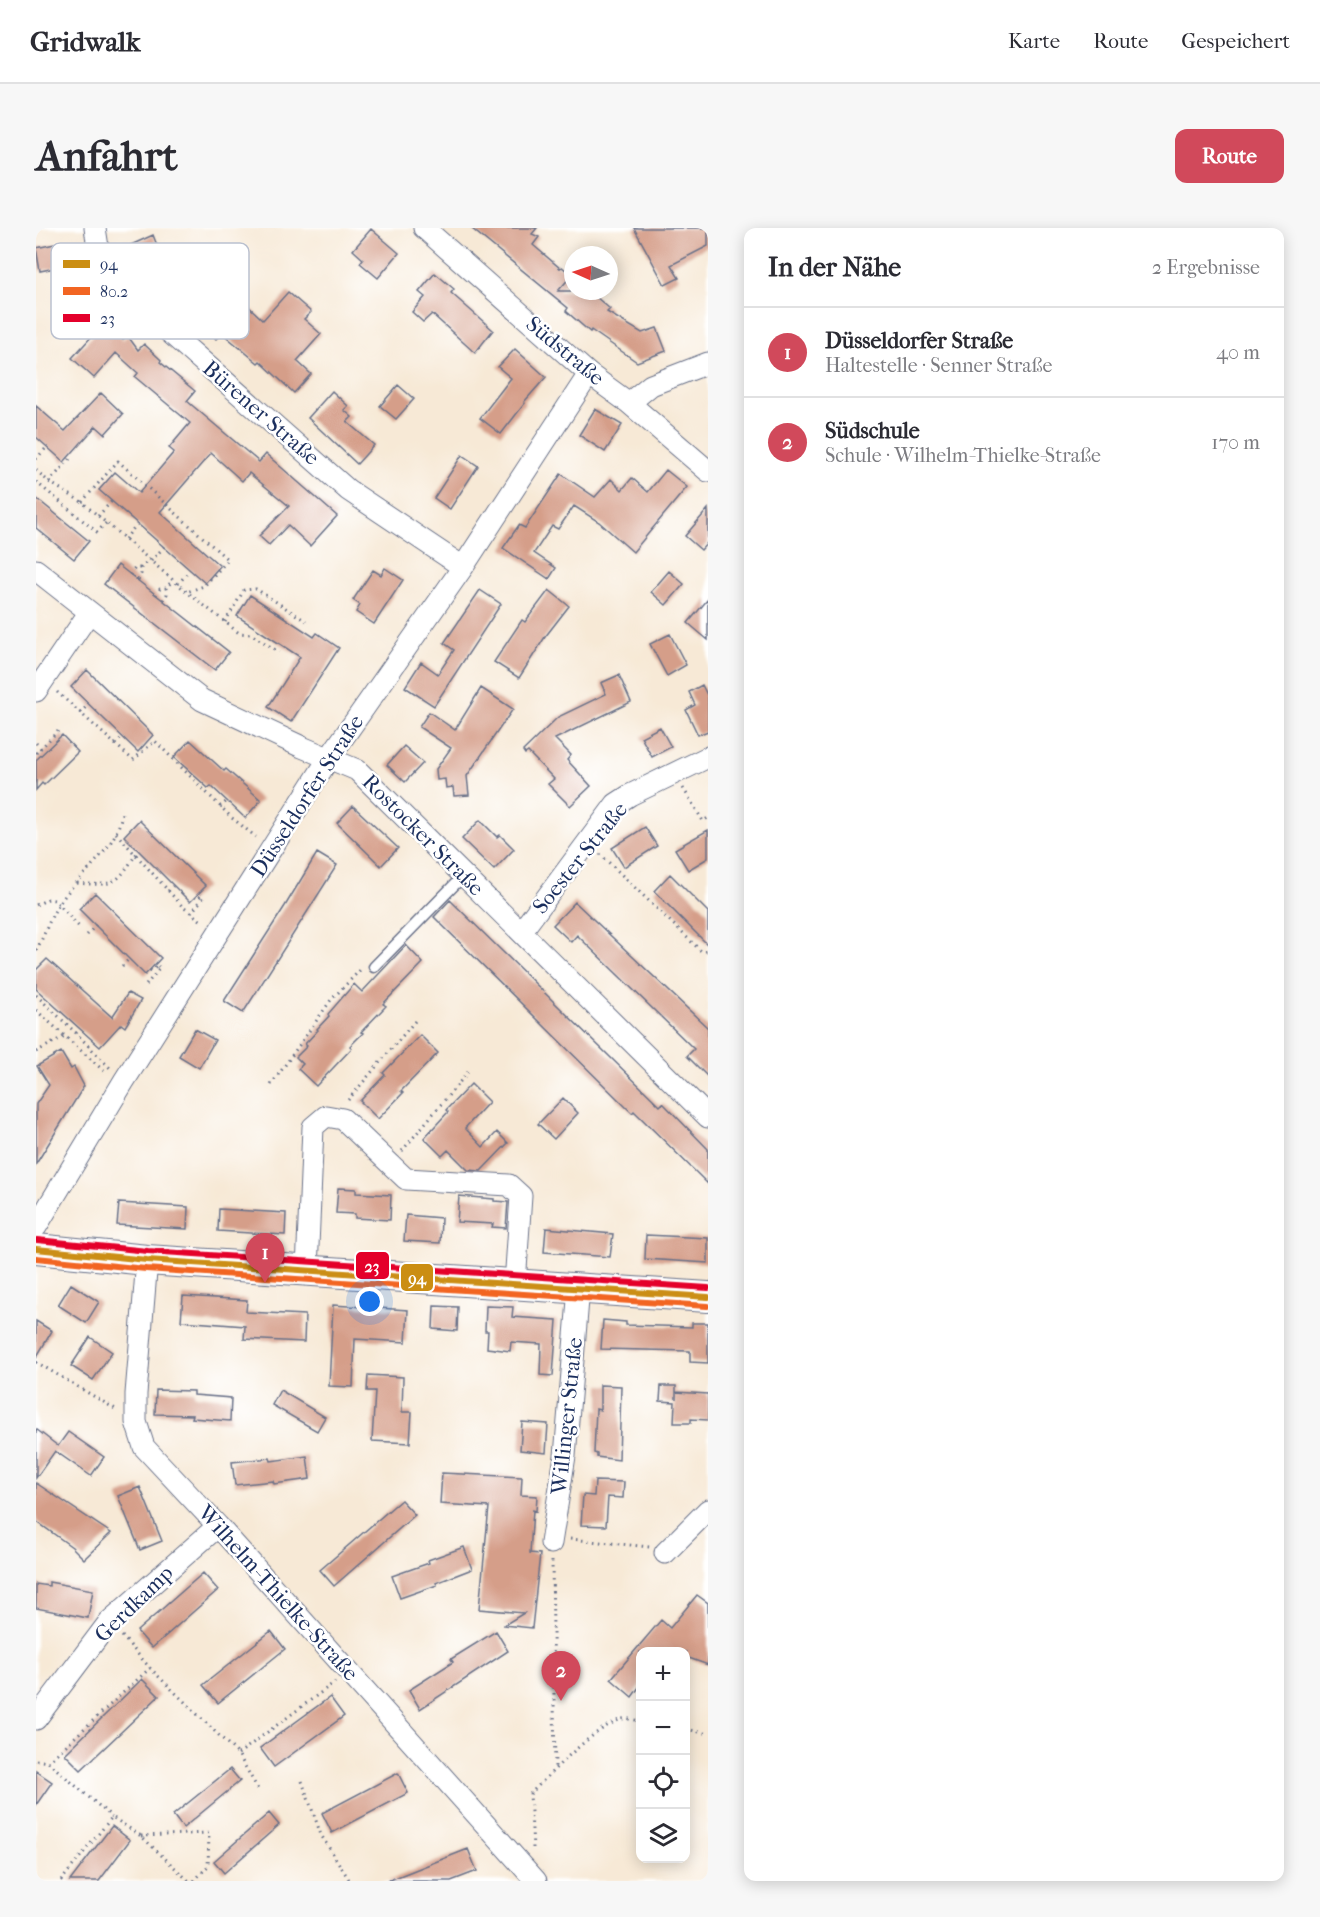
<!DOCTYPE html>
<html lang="de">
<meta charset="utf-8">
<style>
:root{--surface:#fff;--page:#f7f7f7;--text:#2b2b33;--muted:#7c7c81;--line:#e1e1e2;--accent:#d1495b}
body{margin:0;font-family:"IM FELL French Canon",serif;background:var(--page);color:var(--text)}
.controls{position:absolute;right:18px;bottom:18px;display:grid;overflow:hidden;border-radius:12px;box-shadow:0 3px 15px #0003}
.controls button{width:54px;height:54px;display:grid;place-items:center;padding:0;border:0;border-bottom:2px solid var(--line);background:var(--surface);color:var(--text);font:30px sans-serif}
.compass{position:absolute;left:528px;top:18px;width:54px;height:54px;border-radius:50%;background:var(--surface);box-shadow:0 3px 15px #0003;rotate:273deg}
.you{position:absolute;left:334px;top:1074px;width:21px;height:21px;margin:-15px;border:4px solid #fff;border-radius:50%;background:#1a73e8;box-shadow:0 0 0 9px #1a73e833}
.badge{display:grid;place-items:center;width:39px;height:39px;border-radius:50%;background:var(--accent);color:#fff;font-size:20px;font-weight:700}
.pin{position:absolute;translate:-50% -50px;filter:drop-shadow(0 2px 3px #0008)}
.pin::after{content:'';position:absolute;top:32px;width:21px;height:18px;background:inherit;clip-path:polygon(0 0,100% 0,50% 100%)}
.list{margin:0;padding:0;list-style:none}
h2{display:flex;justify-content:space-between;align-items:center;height:78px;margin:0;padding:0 24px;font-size:26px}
h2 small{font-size:20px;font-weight:400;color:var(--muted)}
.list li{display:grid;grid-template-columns:39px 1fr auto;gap:18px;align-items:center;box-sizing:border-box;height:90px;padding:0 24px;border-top:2px solid var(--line)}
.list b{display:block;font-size:22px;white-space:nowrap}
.list p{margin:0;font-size:20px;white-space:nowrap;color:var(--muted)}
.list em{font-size:20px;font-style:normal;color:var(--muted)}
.icon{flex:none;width:33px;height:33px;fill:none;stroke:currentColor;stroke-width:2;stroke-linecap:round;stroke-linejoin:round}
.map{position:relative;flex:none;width:672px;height:1653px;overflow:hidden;border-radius:12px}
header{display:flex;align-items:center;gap:36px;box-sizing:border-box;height:84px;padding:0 30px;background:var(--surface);border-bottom:2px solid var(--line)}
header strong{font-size:28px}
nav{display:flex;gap:33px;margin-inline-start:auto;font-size:21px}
.intro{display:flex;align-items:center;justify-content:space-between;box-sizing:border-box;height:144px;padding:0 36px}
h1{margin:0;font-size:42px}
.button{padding:15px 27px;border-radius:12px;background:var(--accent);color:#fff;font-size:21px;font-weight:700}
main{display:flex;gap:36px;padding:0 36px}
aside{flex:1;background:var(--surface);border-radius:12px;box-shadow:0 3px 15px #0003}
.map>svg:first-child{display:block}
.building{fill:#d59e89}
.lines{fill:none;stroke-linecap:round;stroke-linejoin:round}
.lane-casing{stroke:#687088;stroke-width:13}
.street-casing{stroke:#687088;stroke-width:23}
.secondary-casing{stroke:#687088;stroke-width:32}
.path{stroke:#687088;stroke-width:3;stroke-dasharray:1.5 4.5;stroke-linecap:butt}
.lane{stroke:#fff;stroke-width:10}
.street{stroke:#fff;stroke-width:21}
.secondary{stroke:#fff;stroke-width:30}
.bus-1-casing{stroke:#fff;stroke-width:10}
.bus-2-casing{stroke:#fff;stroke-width:10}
.bus-3-casing{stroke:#fff;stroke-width:10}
.bus-1{stroke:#cb8e13;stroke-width:6}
.bus-2{stroke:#f26522;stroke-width:6}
.bus-3{stroke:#e4002b;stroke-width:6}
.labels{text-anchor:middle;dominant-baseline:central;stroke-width:5;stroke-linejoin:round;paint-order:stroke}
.street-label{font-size:22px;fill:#1b2f5e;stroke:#fff}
.key{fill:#fff;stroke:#bbc1cf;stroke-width:1.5}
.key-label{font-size:16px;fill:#1b2f5e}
.line-badge{stroke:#fff;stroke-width:2}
.badge-label{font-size:16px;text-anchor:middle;font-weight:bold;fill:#fff}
</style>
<header>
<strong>Gridwalk</strong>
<nav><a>Karte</a><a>Route</a><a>Gespeichert</a></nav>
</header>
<div class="intro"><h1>Anfahrt</h1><a class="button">Route</a></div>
<main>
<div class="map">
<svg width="672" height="1653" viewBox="0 0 672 1653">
<rect width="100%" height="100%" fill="#fff"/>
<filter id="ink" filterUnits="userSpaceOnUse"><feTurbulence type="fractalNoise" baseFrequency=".0167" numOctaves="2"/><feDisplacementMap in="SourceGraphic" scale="12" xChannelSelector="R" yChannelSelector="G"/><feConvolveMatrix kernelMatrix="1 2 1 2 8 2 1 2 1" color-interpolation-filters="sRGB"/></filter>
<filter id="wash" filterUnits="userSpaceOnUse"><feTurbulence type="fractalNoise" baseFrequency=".008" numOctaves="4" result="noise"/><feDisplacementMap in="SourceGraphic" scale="24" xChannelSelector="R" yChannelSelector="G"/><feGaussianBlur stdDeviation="1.35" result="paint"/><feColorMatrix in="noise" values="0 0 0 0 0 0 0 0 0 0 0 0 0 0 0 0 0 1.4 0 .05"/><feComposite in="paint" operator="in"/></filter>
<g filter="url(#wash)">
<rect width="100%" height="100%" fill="#f7e9d6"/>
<g id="blocks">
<path class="building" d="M435,0H501L496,6L503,9L497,17L524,40L526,39L536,47L522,63H553L574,81L571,84L606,105L621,100L630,123L601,134L555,102L554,104L530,83L532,80Z
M598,0H672V18L635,37L643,50L629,57Z
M335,1L363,25L342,50L324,35L327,31L317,22Z
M117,7L124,25L103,37L95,17Z
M19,16L24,39L4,43L0,20Z
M155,39L178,60L170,69L193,90L208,74L227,92L252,64L275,84L268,91L285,106L261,133L275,146L258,165L224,133L222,135L186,105L180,111L132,65Z
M399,45L418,61L415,65L457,102L439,125L396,86L387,94L376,84L389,69L383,64Z
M68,95L87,112L91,107L102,122L108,116L125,132L124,134L159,163L151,173L223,234L230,226L301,288L274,318L252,297L233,317L223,308L253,278L213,245L206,253L175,225L124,284L184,338L169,355L63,262L79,244L103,265L138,224L133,220L154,195L99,149L102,145L80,125L58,150L36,130Z
M479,121L510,149L488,174L489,175L465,206L444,190L475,150L462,139Z
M362,157L378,171L360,191L344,178Z
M296,163L312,178L308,182L316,189L311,194L338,217L321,236L272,190Z
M65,165L87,186L69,206L60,198L28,234L0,209V178L29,203Z
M559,181L586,197L569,224L543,207Z
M426,227L442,238L414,281L398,270Z
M630,242L651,259L597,324L563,294L538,278L522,301L516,298L498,325L520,340L513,351L467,320L483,297L489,300L525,246L559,269L575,251L586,262L596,250L612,264Z
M0,270L53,313L38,331L0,300Z
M672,281V314L665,322L649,308Z
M82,337L193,424L179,442L68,356Z
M349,340L367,352L338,396L320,384L324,377L317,372L337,342L345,347Z
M633,343L648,356L630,377L615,364Z
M444,362L465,376L398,478L369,459L385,434L402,446L418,422L408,415Z
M513,362L533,378L509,409L483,450L458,434L486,392L489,394Z
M214,367L278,409L281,405L303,420L255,494L232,479L264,429L201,388Z
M672,371V412L652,395Z
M634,406L650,437L631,448L614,416Z
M51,442L117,507L102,524L35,459Z
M583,447L595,474L519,511L535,527L531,532L555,558L534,578L512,556L518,551L492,524L489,526L487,523L522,489L570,466L565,455Z
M666,457L672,469V503L662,507L650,482L659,477L653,464Z
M445,460L477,481L431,548L433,567L418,568L417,559L410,560L409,551L401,552L400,541L415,520L383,499L393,484L419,502Z
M624,499L635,519L616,529L605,509Z
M26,507L42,524L8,557L6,555L0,562V532Z
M154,512L188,543L190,541L225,572L209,590L175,558L172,560L138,529Z
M368,518L387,535L369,554L351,537Z
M317,578L362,620L345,638L301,595Z
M103,592L170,658L154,674L88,608Z
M444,592L461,609L464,607L478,621L458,642L426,611Z
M609,599L621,618L588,639L576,620Z
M672,602V630L652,642L639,621Z
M281,625L301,637L207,785L188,773L249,678Z
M634,646L672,684V717L618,663Z
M59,665L125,730L109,747L43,681Z
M414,672L624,878L627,875L672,921V956L598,883L596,885L398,689Z
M539,674L672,800V849L651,828L658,821L541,707L535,714L517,697Z
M370,717L387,735L347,776L350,778L325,804L327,805L314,818L316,820L280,858L262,841L267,836L260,829L271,818L269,816L282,802L281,801L293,788L292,786L318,756L326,764Z
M11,731L76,789L92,765L105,772L89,799L85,796L64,819L0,761V742Z
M159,801L179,812L163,840L143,828Z
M384,807L402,825L365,863L367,865L342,891L324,873L349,847L347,845Z
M25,824L35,841L38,839L48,858L0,936V876L13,857L1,838Z
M435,856L453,874L429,900L447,919L461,904L472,915L445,943L432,942L412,922L406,928L388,910L412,884L410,882Z
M527,870L542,885L518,911L502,896Z
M302,960L320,961V965L355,967L354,992L319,990V986L300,985Z
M423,968L458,971V973L472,974L470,1000L456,999L457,996L421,994Z
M83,975L152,979L151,1001L81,997Z
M183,981L250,985L249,1007L182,1003Z
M370,987L405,990L404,1015L368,1013Z
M510,1000L577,1006L574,1029L508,1024Z
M610,1007L672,1010V1035L609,1031Z
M35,1056L63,1074L50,1095L22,1077Z
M147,1068L211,1072L210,1084L269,1087L268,1114L208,1111L209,1098L145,1093Z
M297,1077L372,1082L370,1114L319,1111L317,1159L293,1158Z
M398,1078L422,1079L421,1103L397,1101Z
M450,1078L477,1079L476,1089L521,1092L517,1148L504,1147L505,1116L475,1114L474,1123L451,1120L452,1103H449Z
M567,1092L590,1094V1097L656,1099V1095H672V1135L654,1134V1123L565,1121Z
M0,1093L16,1103L0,1130Z
M54,1109L76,1124L57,1152L35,1138Z
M332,1147L367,1149L366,1184H376L374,1215L336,1213L339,1163H331Z
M564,1157L585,1158L583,1232L561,1229V1226L558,1225L560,1181L564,1182Z
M625,1158H640V1171V1164L672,1166V1192L655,1191V1195H638L639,1174L624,1173Z
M120,1162L158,1163V1167L195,1170L194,1193L156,1190L157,1187L119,1186Z
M244,1162L289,1189L281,1203L236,1177Z
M486,1194L512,1196L510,1225L484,1222Z
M0,1201L22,1218L32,1204L68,1229L55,1248L19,1223L0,1250Z
M271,1228L274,1251L238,1256L237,1253L199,1257L196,1234L234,1230L235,1233Z
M406,1245L486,1249L485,1267L501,1268L500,1283L497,1282L494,1325L504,1326L496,1400L468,1397L488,1385L443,1381L453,1279L404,1276Z
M559,1253L588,1254L587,1270L572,1269L570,1298L545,1297L547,1267L558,1268Z
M0,1255L75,1305L48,1331L36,1319L0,1293Z
M104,1259L126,1313L104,1322L82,1268Z
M365,1272L379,1287L298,1358L284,1342Z
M428,1319L436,1341L400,1355L401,1357L364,1370L356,1348L393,1335L392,1332Z
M167,1345L182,1362L116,1420L101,1403Z
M13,1354L57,1362L52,1390L0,1380V1356L13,1358Z
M661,1367L672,1375V1437L650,1429V1424H604V1458L596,1469L575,1451L625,1392L634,1400Z
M235,1403L249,1421L182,1475L167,1457Z
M460,1403L472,1423L384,1481L373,1462L417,1434L415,1431Z
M106,1451L123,1468L45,1542L29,1526Z
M294,1469L308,1488L238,1539L224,1520Z
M194,1541L204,1553L147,1600L137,1587Z
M0,1543L16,1554L0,1577Z
M362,1545L372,1565L296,1605L286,1585Z
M233,1585L243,1597L188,1645L178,1633Z
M76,1598L94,1612L63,1653H34Z
M432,1621L441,1643L415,1653H351Z"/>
</g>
</g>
<g filter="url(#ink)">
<use href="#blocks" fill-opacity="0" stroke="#687088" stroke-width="1.5"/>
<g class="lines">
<defs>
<path id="lane" d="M338,739L428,647"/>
<path id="street" d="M59,0L64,32L80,57L312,262L427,339
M388,0L553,146L593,175L672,243
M593,175L615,157L672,135
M0,342L166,472L266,519L321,542L672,889
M0,463L53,385
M485,704L580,576L594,567L672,529
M0,999L88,853L293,530L427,339L553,146
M111,1032L100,1166V1194L108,1219L182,1298L500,1653
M271,1042L277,899L290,888L307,891L370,951L473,957L485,968L479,1056
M515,1315L529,1228L543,1060
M629,1325L672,1282
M0,1491L73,1394L182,1298"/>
<path id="secondary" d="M0,1021L111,1032L672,1069"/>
</defs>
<use href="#lane" class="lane-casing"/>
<use href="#street" class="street-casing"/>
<use href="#secondary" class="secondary-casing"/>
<path class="path" d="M0,231L11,219
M0,242L13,254L46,274L151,364L203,405L215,406L243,424
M0,254L61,304L70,295
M13,254L34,231
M46,274L82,233L192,332L168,358L151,364
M62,288L76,273
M89,311L101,296
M115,333L128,319
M94,347L99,340H105
M102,352L105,346V340L113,331
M142,356L154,342
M120,367L124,361L130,360
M127,372L131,366L130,360L137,352
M189,394L208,362L220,361L270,393
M21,464L97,532L119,513L196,590L220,609
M44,485L53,476
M0,515L8,524
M79,516L86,509
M0,525L22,503
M647,560L667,593L672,590
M184,579L191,573
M80,605L147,679L167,694
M564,626L665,723H672
M41,655C83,659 81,654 103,622
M132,663L137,658
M159,669L162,671L166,666
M0,677L12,671L19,672L44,700
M155,685L168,669L166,666
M51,707L60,697
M0,722C9,708 13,690 23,676C43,645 80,624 86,585
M86,738L93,731
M114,742L116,743L121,738
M110,757L124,740L122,738
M0,767L40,805L75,841
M0,782L70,845
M40,805L44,801
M0,824L29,808
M235,857L295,772L326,740
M312,872L379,793
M366,923L432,844
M0,1134L81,1182
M534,1311L614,1319
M516,1333L519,1541
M86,1408L114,1440L202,1526L223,1563
M650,1501L672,1506
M202,1526L299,1454
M0,1532L12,1534L76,1589
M12,1534L114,1440
M266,1553L285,1607L314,1653
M105,1608L173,1605L172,1638L158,1653
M497,1620L494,1566C517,1543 556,1501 586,1491C591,1490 599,1492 604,1493
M25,1653L76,1589L105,1608L153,1653"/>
<use href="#lane" class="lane"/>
<use href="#street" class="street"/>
<use href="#secondary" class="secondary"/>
<defs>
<path id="bus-1" d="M0,1021L111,1032L672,1069"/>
<path id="bus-2" d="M0,1030L110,1041L671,1078"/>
<path id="bus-3" d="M1,1012L112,1023L672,1060"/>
</defs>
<use href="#bus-1" class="bus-1-casing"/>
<use href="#bus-2" class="bus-2-casing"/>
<use href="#bus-3" class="bus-3-casing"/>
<use href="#bus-1" class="bus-1"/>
<use href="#bus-2" class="bus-2"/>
<use href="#bus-3" class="bus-3"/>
</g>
</g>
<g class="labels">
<g class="street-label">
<text transform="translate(529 123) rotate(40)">Südstraße</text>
<text transform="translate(225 185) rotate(41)">Bürener Straße</text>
<text transform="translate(271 568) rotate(-57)">Düsseldorfer Straße</text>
<text transform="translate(387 607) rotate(45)">Rostocker Straße</text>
<text transform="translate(544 630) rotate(-51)">Soester Straße</text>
<text transform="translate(531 1188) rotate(-84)">Willinger Straße</text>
<text transform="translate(242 1365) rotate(48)">Wilhelm-Thielke-Straße</text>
<text transform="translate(98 1376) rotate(-44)">Gerdkamp</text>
</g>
</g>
<rect x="15" y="15" width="198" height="96" rx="9" class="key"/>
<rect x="27" y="32" width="27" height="8" fill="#cb8e13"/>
<rect x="27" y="59" width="27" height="8" fill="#f26522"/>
<rect x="27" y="86" width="27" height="8" fill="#e4002b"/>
<g class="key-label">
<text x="64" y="42">94</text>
<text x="64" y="69">80.2</text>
<text x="64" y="96">23</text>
</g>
<g class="line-badge">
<rect x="319" y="1023" width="35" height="29" rx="6" fill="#e4002b"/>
<rect x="364" y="1035" width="34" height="29" rx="6" fill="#cb8e13"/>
</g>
<g class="badge-label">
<text x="336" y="1044">23</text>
<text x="381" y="1056">94</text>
</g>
</svg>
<div class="controls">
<button>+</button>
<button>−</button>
<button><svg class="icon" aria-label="locate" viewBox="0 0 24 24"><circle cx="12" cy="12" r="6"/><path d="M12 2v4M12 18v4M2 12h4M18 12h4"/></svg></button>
<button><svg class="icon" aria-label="layers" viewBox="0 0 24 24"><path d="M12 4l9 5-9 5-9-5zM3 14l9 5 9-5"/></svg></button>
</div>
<svg class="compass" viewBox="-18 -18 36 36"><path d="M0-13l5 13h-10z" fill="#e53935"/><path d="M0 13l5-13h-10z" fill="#7c7c81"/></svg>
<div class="you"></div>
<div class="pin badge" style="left:229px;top:1055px">1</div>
<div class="pin badge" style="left:525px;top:1473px">2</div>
</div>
<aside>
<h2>In der Nähe<small>2 Ergebnisse</small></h2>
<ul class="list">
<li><span class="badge">1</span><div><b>Düsseldorfer Straße</b><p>Haltestelle · Senner Straße</p></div><em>40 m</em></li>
<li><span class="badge">2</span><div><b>Südschule</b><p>Schule · Wilhelm-Thielke-Straße</p></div><em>170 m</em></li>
</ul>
</aside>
</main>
